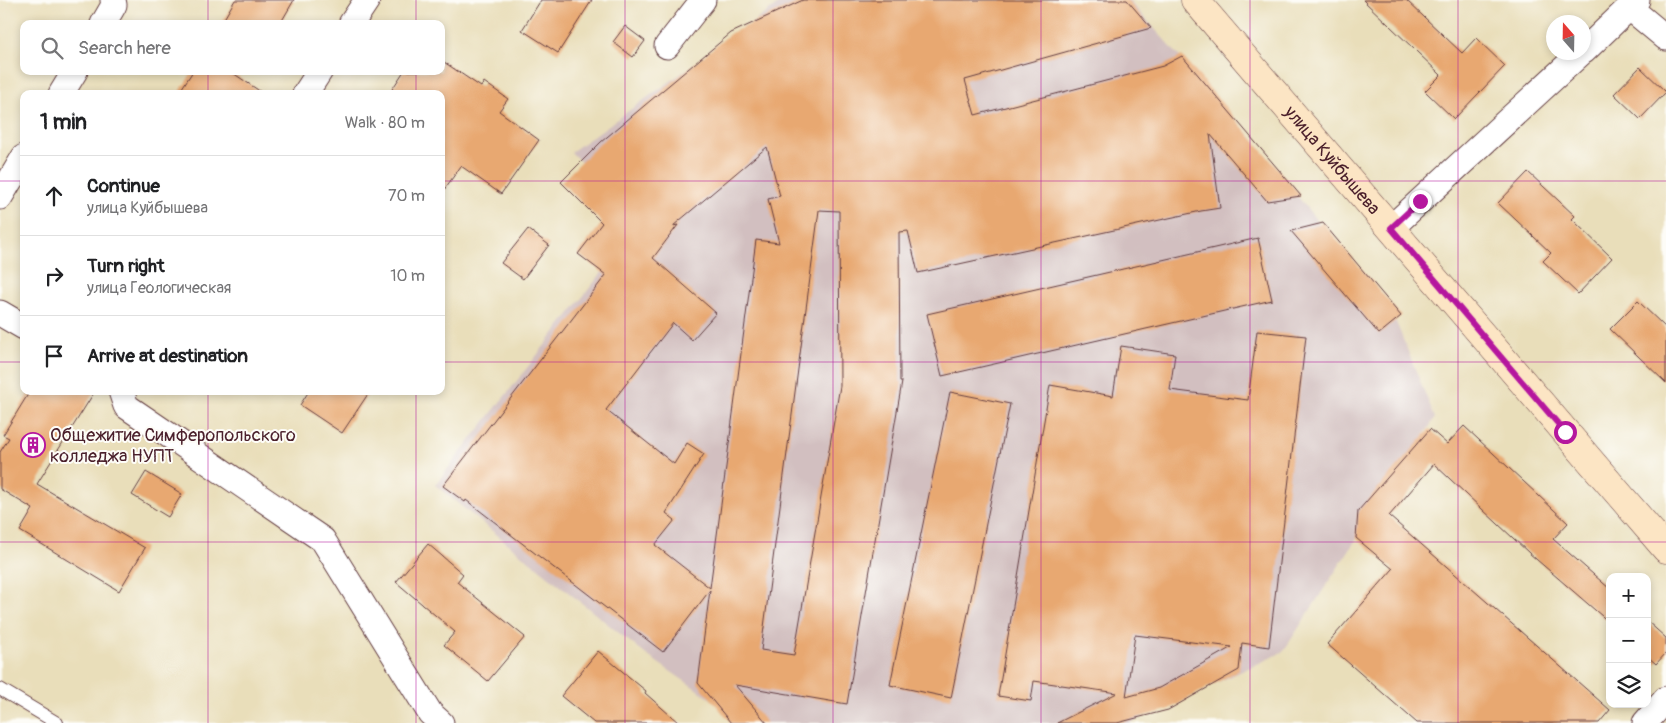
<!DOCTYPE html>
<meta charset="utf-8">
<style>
:root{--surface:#fff;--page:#f6f6f6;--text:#202124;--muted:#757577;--line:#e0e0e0}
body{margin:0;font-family:Pangolin,sans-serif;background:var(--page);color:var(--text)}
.controls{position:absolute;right:15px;bottom:15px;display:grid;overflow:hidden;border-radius:10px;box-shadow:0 2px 8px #0003}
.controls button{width:45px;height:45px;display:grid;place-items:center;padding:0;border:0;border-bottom:1px solid var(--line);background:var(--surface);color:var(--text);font:25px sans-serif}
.compass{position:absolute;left:1546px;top:15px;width:45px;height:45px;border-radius:50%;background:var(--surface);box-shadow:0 2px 8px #0003;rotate:340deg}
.stop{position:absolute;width:15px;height:15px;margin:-11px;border:4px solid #b5179e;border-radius:50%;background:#fff}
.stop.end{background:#b5179e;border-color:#fff;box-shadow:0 1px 5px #0008}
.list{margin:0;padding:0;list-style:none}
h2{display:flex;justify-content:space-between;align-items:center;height:65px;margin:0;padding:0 20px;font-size:21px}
h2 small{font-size:16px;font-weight:400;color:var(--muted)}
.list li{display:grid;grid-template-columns:32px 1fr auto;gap:15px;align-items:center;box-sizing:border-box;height:80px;padding:0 20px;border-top:1px solid var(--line)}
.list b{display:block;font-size:19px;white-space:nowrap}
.list p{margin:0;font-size:16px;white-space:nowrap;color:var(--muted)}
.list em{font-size:16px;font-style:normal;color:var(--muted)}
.icon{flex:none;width:28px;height:28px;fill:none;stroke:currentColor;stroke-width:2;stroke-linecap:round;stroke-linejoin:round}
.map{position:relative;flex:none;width:1666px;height:723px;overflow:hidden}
.search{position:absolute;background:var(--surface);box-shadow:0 2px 8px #0003;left:20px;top:20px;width:425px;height:55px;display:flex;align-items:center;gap:12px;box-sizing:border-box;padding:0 18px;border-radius:10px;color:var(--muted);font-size:19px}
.panel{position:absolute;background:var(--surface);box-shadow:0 2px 8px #0003;left:20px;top:90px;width:425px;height:305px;border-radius:10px}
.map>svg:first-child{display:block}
.industrial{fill:#d2bfc0}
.building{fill:#e8a871;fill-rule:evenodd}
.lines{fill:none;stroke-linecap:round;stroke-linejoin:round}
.lane-casing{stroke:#623c40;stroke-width:14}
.street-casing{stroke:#623c40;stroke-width:27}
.secondary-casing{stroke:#623c40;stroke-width:29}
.lane{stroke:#fff;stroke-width:12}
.street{stroke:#fff;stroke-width:25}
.secondary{stroke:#fce5c4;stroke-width:28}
.route{stroke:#b5179e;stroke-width:6}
.grid{fill:none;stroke:#b5179e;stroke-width:1;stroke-opacity:0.55}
.labels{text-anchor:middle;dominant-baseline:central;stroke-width:4;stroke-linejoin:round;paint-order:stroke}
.street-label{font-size:18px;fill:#4a1f2b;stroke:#fdfcf7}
.poi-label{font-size:18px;fill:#4a1f2b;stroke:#fdfcf7;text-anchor:start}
</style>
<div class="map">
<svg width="1666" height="723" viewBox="0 0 1666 723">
<rect width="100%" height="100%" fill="#fdfcf7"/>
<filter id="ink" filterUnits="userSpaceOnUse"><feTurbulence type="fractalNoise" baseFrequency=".02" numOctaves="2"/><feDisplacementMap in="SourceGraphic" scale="10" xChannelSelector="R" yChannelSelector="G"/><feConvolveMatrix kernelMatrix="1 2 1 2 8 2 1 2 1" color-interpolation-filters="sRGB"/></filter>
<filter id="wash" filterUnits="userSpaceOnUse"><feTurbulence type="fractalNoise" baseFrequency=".0096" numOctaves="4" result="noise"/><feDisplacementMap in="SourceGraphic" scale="20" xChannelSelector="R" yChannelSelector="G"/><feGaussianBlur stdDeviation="1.12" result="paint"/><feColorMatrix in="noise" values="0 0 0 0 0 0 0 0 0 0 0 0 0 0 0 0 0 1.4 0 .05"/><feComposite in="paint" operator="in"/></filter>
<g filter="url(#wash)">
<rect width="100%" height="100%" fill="#e9deba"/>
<path class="industrial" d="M784,0H1129L1252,138L1396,322L1435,418L1283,652L1130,723H746L645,654L435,485L640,224L571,152Z"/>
<g id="blocks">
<path class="building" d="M235,0H294L280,24H221Z
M541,0H592L558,53L522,30Z
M803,0H1127L1151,28L965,80L975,115L1163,66L1182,56L1301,196L1267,201L1210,134L1220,208L1201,211L918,273L908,231L899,232L900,382H902L847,704L735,685L767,723H731L698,683L710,590L663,652L466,500L465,502L443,486L606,275L578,254L602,223L561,182L601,142L731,33ZM767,147L780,196L768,199L779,243L756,240L710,588L655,545L675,520L666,513L704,454L687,443L674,464L606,410L673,323L692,340L716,313L653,258L678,225L673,226ZM819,210L839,211L840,386L794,655L761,650Z
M1363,0H1406L1462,53L1476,38L1505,66L1454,119L1425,91L1441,75Z
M625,26L645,41L633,57L613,42Z
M441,60L481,87L484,82L508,99L499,111L539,140L501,194L461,166L441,194V94H389L404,71H441Z
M1640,67L1666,92L1640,119L1614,94Z
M193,71H230L264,94H178Z
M1528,172L1575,216L1572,219L1612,258L1578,294L1543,261L1551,253L1498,203Z
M1323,223L1401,316L1379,334L1291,231Z
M528,229L549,245L523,279L501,263Z
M1258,238L1272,300L942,376L927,314Z
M1638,301L1666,328V383L1610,329Z
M1257,331L1306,336L1269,647L1242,643L1239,670L1168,710L1117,723H1057L1117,693L1034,681L1031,701L998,696L1050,385L1113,396L1121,346L1175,354L1170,390L1248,400ZM1135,635L1232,647L1159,688L1126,697Z
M30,391H95L37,484L145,548L119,591L20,531L33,509L0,489V452L9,438L3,435Z
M309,391H370L342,433L300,405Z
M950,392L1010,404L951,698L890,685Z
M1464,426L1568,523L1553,539L1610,589V623L1529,553L1434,464L1389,516L1610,710L1599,723H1417L1327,644L1393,569L1356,538L1358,511L1430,429L1447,444Z
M146,472L182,494L168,517L132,495Z
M428,544L463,574L457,582L525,637L488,681L444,645L455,632L396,582Z
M1647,621L1666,638V653L1656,664L1647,656Z
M598,651L646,691L645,693L679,723H594L561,696Z"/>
</g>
</g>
<g filter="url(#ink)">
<use href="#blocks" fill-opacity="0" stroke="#623c40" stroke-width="1"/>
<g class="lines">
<defs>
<path id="lane" d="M0,689L57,723"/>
<path id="street" d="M1630,8L1666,38
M103,24L114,5L113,0
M351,24L367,0
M667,46L703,0
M1584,51L1637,0
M61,94L75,71
M305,94L320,71
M0,197L24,157
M1391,228L1582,52
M0,313L24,327
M121,391L126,406L323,540L430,713L441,723
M1645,723L1666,699"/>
<g id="secondary">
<path id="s1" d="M1195,0L1666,549"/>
</g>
</defs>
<use href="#lane" class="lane-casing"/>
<use href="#street" class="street-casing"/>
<use href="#secondary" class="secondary-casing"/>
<use href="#lane" class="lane"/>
<use href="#street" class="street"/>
<use href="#secondary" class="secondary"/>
</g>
</g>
<g class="lines" filter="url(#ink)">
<path class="route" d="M1420,201L1391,228L1565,432"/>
</g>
<path class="grid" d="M208,0V24M416,0V24M625,0V723M833,0V723M1041,0V723M1250,0V723M1458,0V723M208,71V94M416,71V94M0,181H24M441,181H1666M0,362H24M441,362H1666M208,391V723M416,391V723M0,542H1666"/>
<defs>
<symbol id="building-ring" viewBox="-11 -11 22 22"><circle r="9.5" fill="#fdfcf7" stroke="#b5179e" stroke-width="1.5"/><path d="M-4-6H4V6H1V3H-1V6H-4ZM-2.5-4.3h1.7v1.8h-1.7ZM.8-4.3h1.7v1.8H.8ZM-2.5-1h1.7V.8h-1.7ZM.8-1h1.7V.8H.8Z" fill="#b5179e"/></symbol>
</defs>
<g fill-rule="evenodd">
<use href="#building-ring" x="19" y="431" width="28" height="28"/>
</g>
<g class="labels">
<g class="street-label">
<text stroke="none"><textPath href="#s1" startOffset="211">улица Куйбышева</textPath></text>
</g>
<g class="poi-label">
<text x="50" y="435">Общежитие Симферопольского<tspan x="50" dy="21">колледжа НУПТ</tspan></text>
</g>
</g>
</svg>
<div class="controls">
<button>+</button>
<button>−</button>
<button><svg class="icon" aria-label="layers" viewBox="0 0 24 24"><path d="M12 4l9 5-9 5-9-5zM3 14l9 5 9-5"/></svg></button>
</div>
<svg class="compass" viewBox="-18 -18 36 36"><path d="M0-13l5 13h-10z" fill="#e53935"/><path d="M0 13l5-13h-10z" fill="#757577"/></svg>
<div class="stop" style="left:1565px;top:432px"></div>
<div class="stop end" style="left:1420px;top:201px"></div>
<div class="search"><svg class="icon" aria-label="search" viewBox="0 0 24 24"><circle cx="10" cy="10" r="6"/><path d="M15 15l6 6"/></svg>Search here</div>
<section class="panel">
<h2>1 min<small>Walk · 80 m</small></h2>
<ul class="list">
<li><svg class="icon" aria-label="ahead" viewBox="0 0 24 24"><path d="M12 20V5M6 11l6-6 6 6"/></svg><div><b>Continue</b><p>улица Куйбышева</p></div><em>70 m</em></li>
<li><svg class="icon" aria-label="right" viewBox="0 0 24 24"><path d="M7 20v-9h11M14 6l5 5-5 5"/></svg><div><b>Turn right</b><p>улица Геологическая</p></div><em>10 m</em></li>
<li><svg class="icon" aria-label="arrive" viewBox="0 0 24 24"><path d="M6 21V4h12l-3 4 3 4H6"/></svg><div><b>Arrive at destination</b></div></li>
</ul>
</section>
</div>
